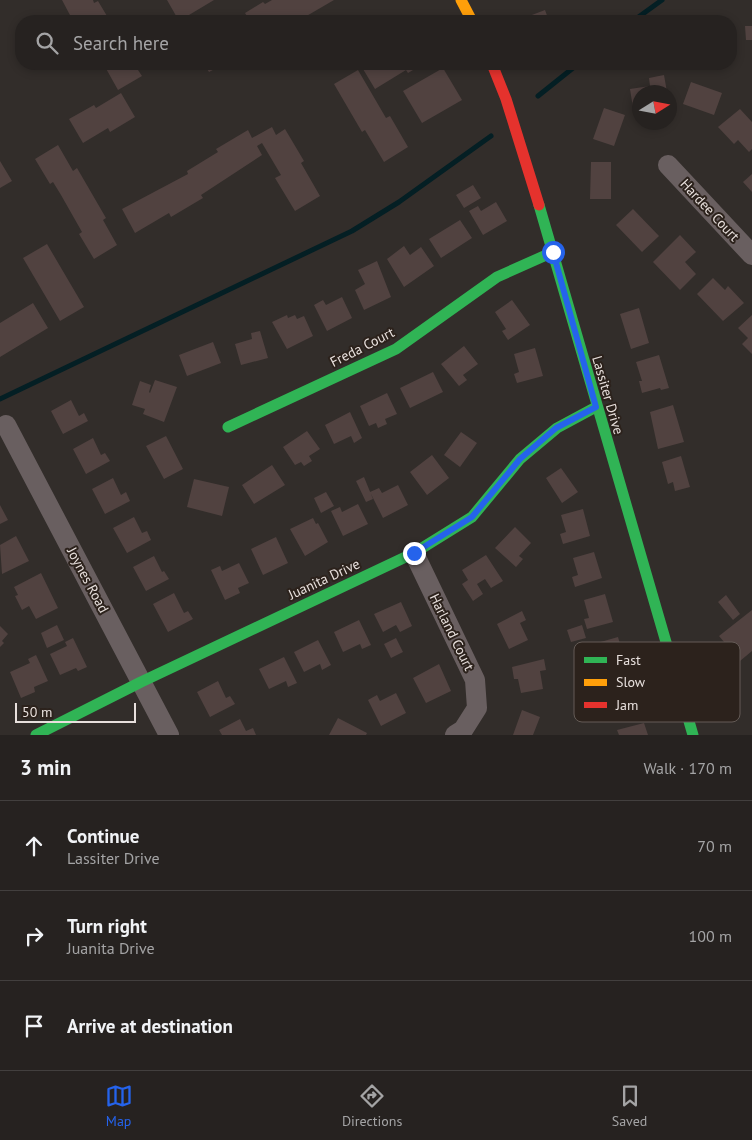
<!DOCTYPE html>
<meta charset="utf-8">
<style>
:root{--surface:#262220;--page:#322f2d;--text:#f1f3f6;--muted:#a4a4a5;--line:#423f3e;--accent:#2563eb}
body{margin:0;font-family:"PT Sans",sans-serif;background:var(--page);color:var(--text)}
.compass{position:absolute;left:632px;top:85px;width:45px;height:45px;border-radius:50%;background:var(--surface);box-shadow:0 2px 8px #0003;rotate:79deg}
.scale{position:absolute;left:15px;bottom:12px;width:121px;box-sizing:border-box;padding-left:5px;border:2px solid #e8e0dd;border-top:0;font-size:14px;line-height:18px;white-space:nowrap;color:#e8e0dd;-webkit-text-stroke:4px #2c221c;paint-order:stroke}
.stop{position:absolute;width:15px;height:15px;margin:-11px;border:4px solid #2563eb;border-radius:50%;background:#fff}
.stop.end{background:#2563eb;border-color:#fff;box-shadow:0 1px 5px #0008}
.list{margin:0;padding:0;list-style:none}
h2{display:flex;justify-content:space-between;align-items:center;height:65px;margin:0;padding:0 20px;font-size:21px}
h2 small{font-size:16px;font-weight:400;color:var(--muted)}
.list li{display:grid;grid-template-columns:32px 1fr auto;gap:15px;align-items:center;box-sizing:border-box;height:90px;padding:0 20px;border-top:1px solid var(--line)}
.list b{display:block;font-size:19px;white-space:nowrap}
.list p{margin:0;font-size:16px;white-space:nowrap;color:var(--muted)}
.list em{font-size:16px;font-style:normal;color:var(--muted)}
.icon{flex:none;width:28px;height:28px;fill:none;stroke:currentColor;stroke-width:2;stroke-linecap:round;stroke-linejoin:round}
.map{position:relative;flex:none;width:752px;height:735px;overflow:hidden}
.search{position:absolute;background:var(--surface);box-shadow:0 2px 8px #0003;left:15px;right:15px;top:15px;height:55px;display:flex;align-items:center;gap:12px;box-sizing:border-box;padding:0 18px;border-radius:20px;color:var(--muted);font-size:19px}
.sheet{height:335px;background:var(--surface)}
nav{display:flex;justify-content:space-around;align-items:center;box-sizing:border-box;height:70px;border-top:1px solid var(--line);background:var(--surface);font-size:14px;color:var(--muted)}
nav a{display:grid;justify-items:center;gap:2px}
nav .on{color:var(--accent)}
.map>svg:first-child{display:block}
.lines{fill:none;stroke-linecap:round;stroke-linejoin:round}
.stream{stroke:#041f24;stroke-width:5}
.building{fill:#514240}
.street{stroke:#695f60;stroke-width:20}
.fast{stroke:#30b455;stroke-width:11}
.slow{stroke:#ff9f0a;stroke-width:11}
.jam{stroke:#e5322d;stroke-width:11}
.route{stroke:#2563eb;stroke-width:6}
.labels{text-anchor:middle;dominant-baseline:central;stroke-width:4;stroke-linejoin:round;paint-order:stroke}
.street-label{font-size:14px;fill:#e8e0dd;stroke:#2c221c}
.key{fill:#2c221c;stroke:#645b56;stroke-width:1}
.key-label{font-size:14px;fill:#e8e0dd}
</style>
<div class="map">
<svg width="752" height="735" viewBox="0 0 752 735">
<rect width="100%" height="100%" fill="#322d2a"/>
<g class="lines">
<path class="stream" d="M633,21L662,0
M538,96L578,64
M0,399L352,231L399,202L491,136"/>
</g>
<path class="building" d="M62,0H93L94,3L98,1L110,21H78L74,15L71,17Z
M167,0H214L179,21Z
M272,0H334L298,21L293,19L290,21H250L245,13L263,2L265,4Z
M545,10L549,21H525L524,18Z
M745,26H752V40H746Z
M98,64H134L142,76L118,90L104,65L100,67Z
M204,64H224L209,72Z
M360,64H423L408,73L406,70L375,89Z
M443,68L462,100L422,123L403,91Z
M358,70L386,118L390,116L408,147L384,162L365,130L362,132L334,84Z
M664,75L667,92H640V107L633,108L630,89L650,86L649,78Z
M691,82L722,93L714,115L683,104Z
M121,93L135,117L110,132L108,128L83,143L69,119L94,105L96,108Z
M604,108L625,115L614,146L593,139Z
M740,109L752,122V149L749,152L738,140L734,144L718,127Z
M272,127L276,135L285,129L304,161L301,163L320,196L295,211L275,178L281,175L262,143L257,146L262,155L201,195L203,198L171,217L169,213L135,233L122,209L188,174L187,171L218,152L216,149L248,130L252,138Z
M58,145L73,171L77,168L106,218L103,220L117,245L94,259L79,234L82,232L61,195L53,182L50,184L35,159Z
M0,161L12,181L0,188Z
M591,162H611V199H590Z
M752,174V192L743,182Z
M473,185L481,198L464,208L456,195Z
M496,202L507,221L483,235L469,211L478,206L481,211Z
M633,209L659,236L642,252L616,225Z
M460,220L472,238L441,258L429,239Z
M680,235L696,252L685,262L696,274L680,290L653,262Z
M47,244L84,307L60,321L23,258Z
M404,246L410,255L421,247L434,266L404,287L387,259Z
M377,261L391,297L364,310L355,290L365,284L358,270Z
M713,278L725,290L728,286L744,303L723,321L697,294Z
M342,297L352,318L327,331L314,305L323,300L326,305Z
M512,300L530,325L508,340L502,331L506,329L495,312Z
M33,303L48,328L0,357V323Z
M639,308L649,343L631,349L620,314Z
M287,315L288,318L295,315L297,319L304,316L313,336L287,349L272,322Z
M752,315V354L742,344L748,338L738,328Z
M260,331L268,358L241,365L235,344L252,339L251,333Z
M213,342L221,363L187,376L179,355Z
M464,346L478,364L463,375L467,380L459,386L441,364Z
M535,348L543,376L517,383L514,374L519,372L514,354Z
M659,355L669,388L661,390L660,388L642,393L639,381H642L636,362Z
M433,372L443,392L410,408L400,388Z
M155,380L177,387L164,422L143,414L145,409L132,405L140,381L151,385L149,392L150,393Z
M387,393L397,414L385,419L387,424L378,428L376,423L369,426L360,406Z
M71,400L79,416L84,413L88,421L63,434L51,411Z
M673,405L684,442L658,449L650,412Z
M350,412L362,438L354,443L351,436L334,444L325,425Z
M307,431L320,449L309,456L312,461L304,466L301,462L295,465L283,447Z
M461,432L477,443L460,467L444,455Z
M166,436L183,469L164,479L146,446Z
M93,438L101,455L105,453L110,461L86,474L73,449Z
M432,455L449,478L427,495L410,472Z
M681,456L690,487L675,491L673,482L668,484L662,462Z
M272,465L285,485L254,504L242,485Z
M561,468L578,492L562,503L546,478Z
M364,477L373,499L366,502L356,481Z
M113,478L121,495L126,492L130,501L105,514L92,489Z
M194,479L229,487L222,516L187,507Z
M398,485L408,505L383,518L370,492L379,488L382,493Z
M326,492L334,506L321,513L314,498Z
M358,504L368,524L343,536L331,511L340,507L342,512Z
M0,505L8,520L0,524Z
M583,509L590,536L563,544L560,534L566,532L561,515Z
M134,517L142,533L147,531L151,540L127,553L113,528Z
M313,518L316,524L318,523L328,542L305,556L290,529Z
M515,527L531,543L519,556L523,559L516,567L495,548Z
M16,536L29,561L2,574L0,545Z
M276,537L288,563L263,575L251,549Z
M594,552L602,578L575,587L572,577L578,575L573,558Z
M486,555L503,581L491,588L485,579L477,584L483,594L473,601L462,584L468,580L462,570Z
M154,556L162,572L164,571L169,579L146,591L133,567Z
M239,563L249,583L238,588L240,593L225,600L211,570L220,566L222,571Z
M41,573L58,608L36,619L29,606L22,610L15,596L18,595L14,587Z
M174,593L184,613L188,611L193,619L168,632L153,604Z
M605,594L613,622L587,629L584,619L589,618L584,600Z
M726,595L740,614L733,620L718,602Z
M401,602L412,626L400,632L396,625L383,632L374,614Z
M752,610V651L740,661L719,636Z
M522,611L526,620L520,623L528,640L509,649L497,624Z
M359,620L371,645L362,649L360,644L343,652L334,632Z
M57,625L64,640L47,648L41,633Z
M582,625L586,638L571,642L567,630Z
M0,626L8,634L2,641L4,643L0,647Z
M618,637L622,651L627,649L631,663L626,665L628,672L603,679L596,662L602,660L597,643Z
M73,638L87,667L78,671L76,668L60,675L50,654L67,646L65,642Z
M396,638L403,652L391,658L384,644Z
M318,640L331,665L322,670L320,664L304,672L294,652Z
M36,655L48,681L34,687L35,692L21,698L10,672L30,663L28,659Z
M284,657L297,683L288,687L286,681L269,689L259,669Z
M544,659L546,670L540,671L543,689L521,693L518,679H514L512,667Z
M439,664L451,691L426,703L413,678Z
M218,681L226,698L230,696L235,704L210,717L197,692Z
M396,693L406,713L381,726L368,700L377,695L380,701Z
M522,710L540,717L533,735H513Z
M338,718L367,733L366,735H329Z
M240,719L246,731L253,728L256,735H222L219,730Z
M644,723L648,735H619L617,730Z"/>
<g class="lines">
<path class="street" d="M668,165L752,255
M6,425L169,735
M414,553L475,680L477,708L463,730L455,735"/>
<path class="fast" d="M539,205L693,735
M228,427L396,349L497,277L553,252
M36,735L141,682L414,553L472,517L520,459L557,428L596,407"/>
<path class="slow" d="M461,0L472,21"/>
<path class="jam" d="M492,64L506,99L539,205"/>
</g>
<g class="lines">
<path class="route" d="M414,553L472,517L520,459L556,428L596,407L553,252"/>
</g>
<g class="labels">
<g class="street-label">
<text transform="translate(710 210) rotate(47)">Hardee Court</text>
<text transform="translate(362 347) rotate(-27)">Freda Court</text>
<text transform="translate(608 395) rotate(74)">Lassiter Drive</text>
<text transform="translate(324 579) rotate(-25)">Juanita Drive</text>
<text transform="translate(88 580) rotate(62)">Joynes Road</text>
<text transform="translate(452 632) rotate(64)">Harland Court</text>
</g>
</g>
<rect x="574" y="642" width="166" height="80" rx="8" class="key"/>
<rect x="584" y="657" width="23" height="6" fill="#30b455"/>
<rect x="584" y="679" width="23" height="7" fill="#ff9f0a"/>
<rect x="584" y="702" width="23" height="6" fill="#e5322d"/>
<g class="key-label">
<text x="616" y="665">Fast</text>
<text x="616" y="687">Slow</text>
<text x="616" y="710">Jam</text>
</g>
</svg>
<svg class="compass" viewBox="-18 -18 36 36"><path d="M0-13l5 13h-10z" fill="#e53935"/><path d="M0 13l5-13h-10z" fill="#a4a4a5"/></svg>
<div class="scale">50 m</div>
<div class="stop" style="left:553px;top:252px"></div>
<div class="stop end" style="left:414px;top:553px"></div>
<div class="search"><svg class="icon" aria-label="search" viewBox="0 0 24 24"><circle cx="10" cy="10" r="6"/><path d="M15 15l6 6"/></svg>Search here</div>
</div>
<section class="sheet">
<h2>3 min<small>Walk · 170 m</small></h2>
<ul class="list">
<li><svg class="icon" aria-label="ahead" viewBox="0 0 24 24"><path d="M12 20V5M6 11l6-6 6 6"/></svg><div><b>Continue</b><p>Lassiter Drive</p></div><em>70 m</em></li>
<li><svg class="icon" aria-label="right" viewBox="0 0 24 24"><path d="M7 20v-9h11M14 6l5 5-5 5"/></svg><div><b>Turn right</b><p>Juanita Drive</p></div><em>100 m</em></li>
<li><svg class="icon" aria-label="arrive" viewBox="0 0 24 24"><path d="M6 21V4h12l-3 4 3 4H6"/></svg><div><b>Arrive at destination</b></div></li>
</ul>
</section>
<nav>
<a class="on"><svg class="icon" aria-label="map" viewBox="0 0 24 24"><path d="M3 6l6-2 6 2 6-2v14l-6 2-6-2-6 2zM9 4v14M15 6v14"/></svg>Map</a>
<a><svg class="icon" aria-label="directions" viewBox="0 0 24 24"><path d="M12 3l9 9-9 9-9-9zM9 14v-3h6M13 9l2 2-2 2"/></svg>Directions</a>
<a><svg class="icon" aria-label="saved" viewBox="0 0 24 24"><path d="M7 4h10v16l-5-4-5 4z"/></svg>Saved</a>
</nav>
